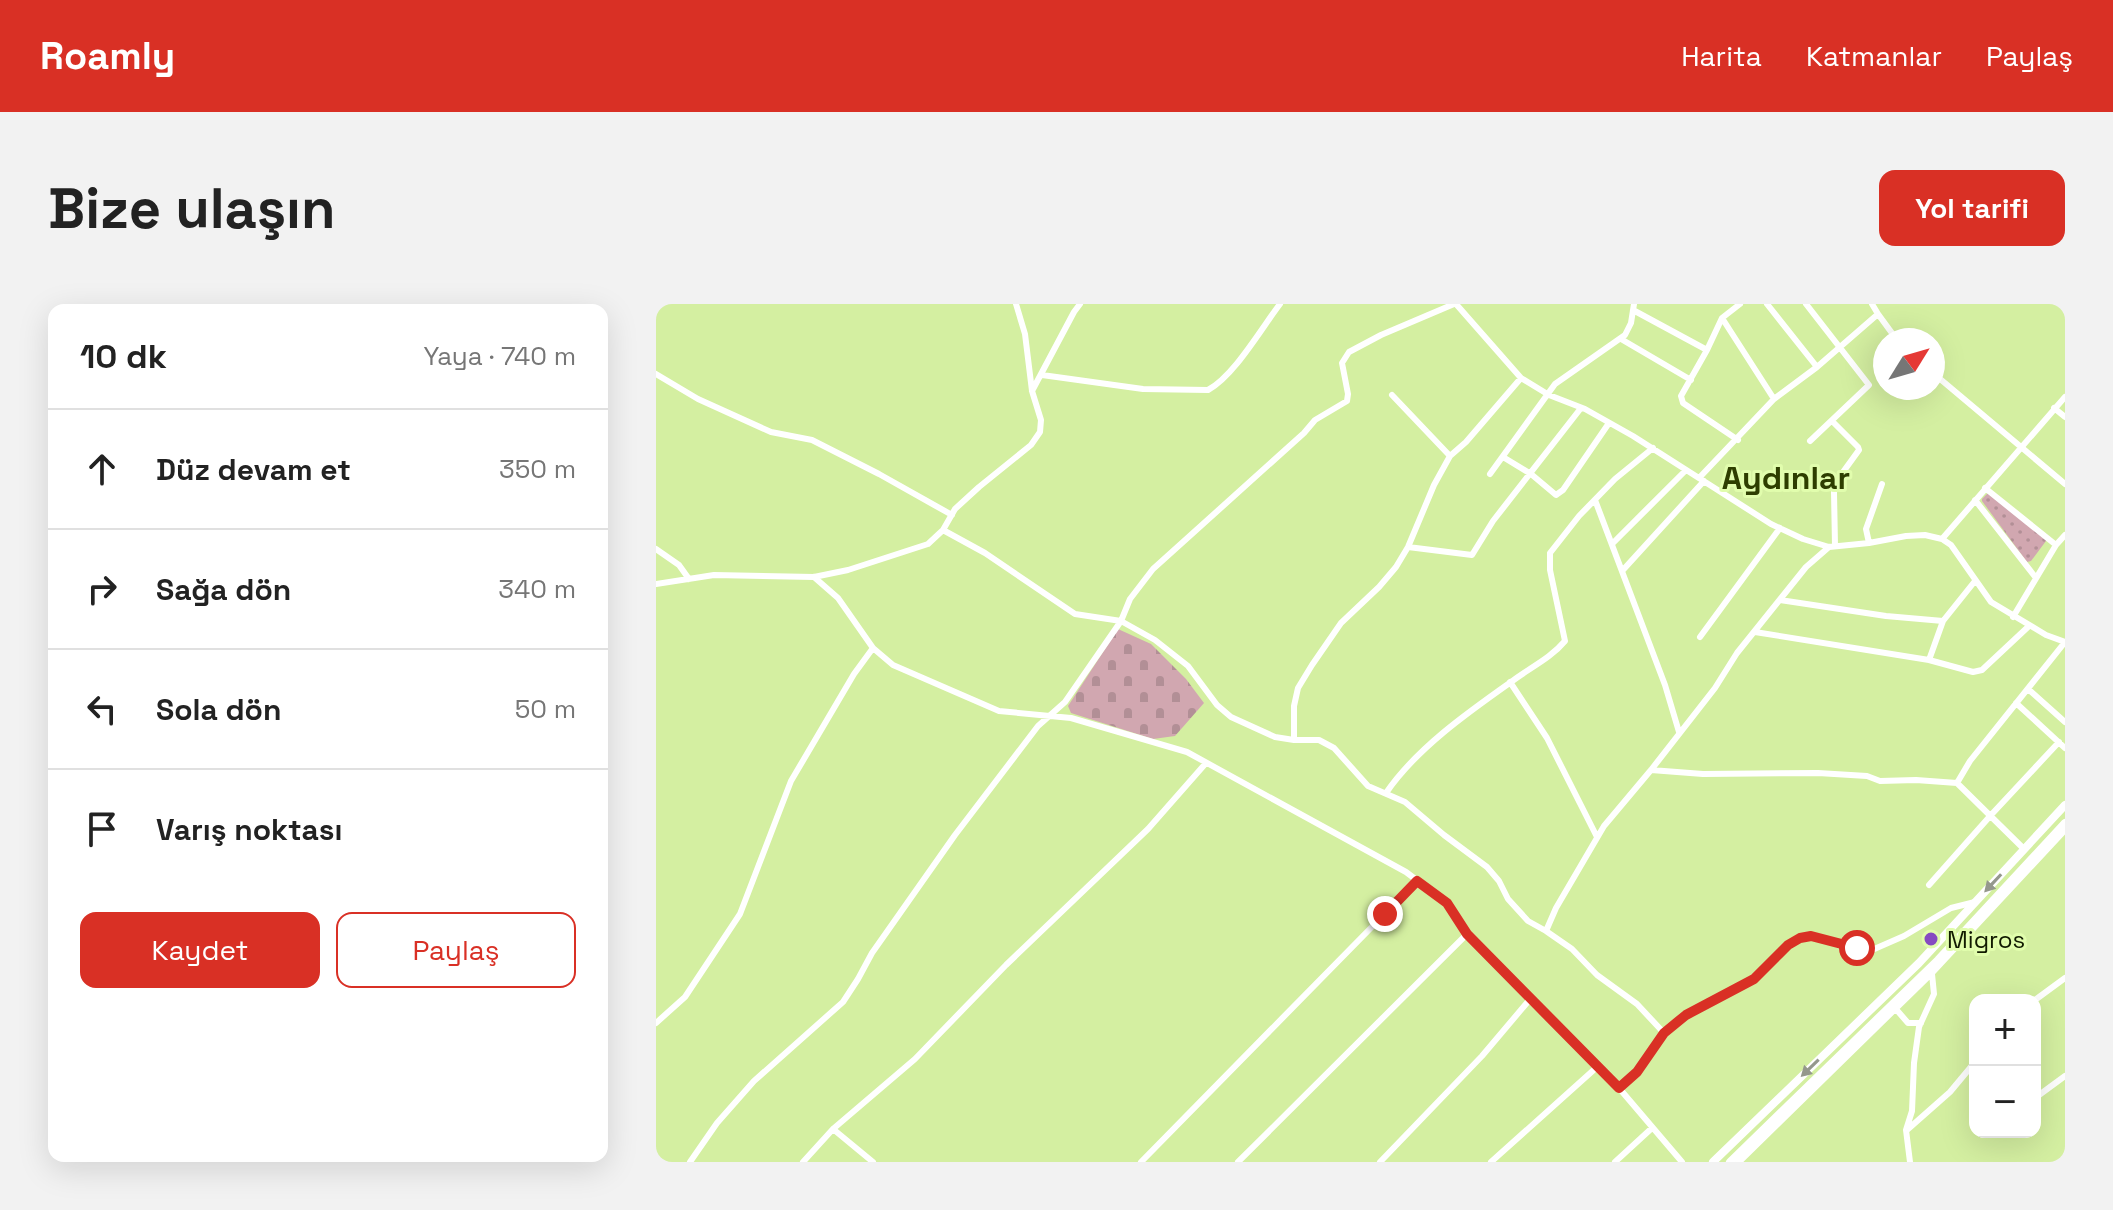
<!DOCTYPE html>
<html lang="tr">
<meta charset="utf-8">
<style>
:root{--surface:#fff;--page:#f2f2f2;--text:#222;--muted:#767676;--line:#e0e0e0;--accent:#d93025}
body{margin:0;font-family:"Space Grotesk",sans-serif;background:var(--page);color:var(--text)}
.controls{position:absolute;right:24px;bottom:24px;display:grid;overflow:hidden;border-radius:16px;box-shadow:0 8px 32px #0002}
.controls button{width:72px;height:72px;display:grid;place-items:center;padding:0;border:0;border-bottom:2px solid var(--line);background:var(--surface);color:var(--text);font:40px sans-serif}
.compass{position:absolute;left:1217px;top:24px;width:72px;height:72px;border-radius:50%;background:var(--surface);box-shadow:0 8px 32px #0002;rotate:53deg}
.stop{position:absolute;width:24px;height:24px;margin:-18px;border:6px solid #d93025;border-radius:50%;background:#fff}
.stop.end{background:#d93025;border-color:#fff;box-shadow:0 2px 8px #0008}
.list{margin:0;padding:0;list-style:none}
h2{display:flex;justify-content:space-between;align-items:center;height:104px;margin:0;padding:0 32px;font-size:34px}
h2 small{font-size:26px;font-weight:400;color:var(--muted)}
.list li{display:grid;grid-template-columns:52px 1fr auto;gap:24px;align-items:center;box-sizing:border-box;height:120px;padding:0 32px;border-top:2px solid var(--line)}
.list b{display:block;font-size:30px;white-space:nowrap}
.list em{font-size:26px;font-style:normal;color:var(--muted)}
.actions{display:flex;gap:16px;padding:24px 32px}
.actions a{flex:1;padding:18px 0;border:2px solid var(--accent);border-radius:16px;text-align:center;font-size:28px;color:var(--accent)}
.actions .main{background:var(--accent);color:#fff}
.icon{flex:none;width:44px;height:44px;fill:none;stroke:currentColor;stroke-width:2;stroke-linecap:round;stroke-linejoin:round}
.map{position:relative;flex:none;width:1409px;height:858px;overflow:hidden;border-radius:16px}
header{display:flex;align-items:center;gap:48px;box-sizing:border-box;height:112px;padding:0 40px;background:var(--accent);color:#fff}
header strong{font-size:38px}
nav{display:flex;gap:44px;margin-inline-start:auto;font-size:28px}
.intro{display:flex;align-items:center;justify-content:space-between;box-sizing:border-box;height:192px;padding:0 48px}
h1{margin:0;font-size:56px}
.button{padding:20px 36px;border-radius:16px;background:var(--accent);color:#fff;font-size:28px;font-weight:700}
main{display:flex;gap:48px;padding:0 48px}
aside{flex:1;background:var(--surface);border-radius:16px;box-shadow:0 8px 32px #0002}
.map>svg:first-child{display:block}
.cemetery{fill:url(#cemetery-stones)}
.park{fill:url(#park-dots)}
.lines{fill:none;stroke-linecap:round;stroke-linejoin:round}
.minor{stroke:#fff;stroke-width:6}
.major{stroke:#fff;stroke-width:8}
.oneway{fill:#94988c}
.route{stroke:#d93025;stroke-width:10}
.poi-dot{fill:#864bc1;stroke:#e1fdad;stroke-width:3}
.labels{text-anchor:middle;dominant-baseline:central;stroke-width:6;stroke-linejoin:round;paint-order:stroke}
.poi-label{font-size:24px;fill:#111a00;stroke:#e1fdad;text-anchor:start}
.district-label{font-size:32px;font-weight:bold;fill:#2e3e00;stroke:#e1fdad}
</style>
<header>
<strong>Roamly</strong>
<nav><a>Harita</a><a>Katmanlar</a><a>Paylaş</a></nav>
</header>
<div class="intro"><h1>Bize ulaşın</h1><a class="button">Yol tarifi</a></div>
<main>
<aside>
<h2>10 dk<small>Yaya · 740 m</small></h2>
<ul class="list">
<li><svg class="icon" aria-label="ahead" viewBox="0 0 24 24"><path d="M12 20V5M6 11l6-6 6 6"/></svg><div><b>Düz devam et</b></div><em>350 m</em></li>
<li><svg class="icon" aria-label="right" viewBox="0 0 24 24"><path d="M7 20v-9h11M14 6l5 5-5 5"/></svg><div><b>Sağa dön</b></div><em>340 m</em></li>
<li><svg class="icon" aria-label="left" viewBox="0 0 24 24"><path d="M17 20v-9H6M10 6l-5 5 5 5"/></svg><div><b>Sola dön</b></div><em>50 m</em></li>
<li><svg class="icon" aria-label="arrive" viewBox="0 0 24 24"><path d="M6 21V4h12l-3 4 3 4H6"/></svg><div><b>Varış noktası</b></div></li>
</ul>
<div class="actions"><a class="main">Kaydet</a><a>Paylaş</a></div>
</aside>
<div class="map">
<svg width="1409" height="858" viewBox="0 0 1409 858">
<defs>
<pattern id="cemetery-stones" width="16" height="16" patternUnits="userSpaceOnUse" patternTransform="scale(2)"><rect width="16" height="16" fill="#d1a7b0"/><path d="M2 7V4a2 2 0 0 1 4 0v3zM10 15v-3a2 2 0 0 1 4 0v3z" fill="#b28f96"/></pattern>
<pattern id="park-dots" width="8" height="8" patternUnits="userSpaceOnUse" patternTransform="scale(2)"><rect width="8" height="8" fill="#d1a7b0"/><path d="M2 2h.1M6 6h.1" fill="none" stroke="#b28f96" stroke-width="1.8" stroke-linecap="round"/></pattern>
</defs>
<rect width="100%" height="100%" fill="#d4efa1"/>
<path class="cemetery" d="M462,325L495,340L530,375L548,399L519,432L497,435L415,409L412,402Z"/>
<path class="park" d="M1333,188L1390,234V237L1375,257L1371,258L1368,254L1326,197V195Z"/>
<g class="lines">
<path class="minor" d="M800,0L865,74L893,91L929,105L977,132L1115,220L1147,235L1173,243L1213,239L1250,232L1269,231L1286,235L1295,241L1335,298L1390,331L1409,338L1314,457L1301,479L1368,545
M1084,0L1066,14L1118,95
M1111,0L1161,63
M1150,0L1213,81L1154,137
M977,6L1051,46
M1222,10L1241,36
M1066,14L1051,46L1025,92L1027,99L1082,136
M965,35L1035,76
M1277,69L1409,180
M0,70L42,95L115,128L156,136L223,170L296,211
M386,71L487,85L552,86C578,72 605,25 624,0
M376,87L418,8L424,0
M736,91L794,152
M1398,104L1409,113
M1176,117L1202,143L1203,146L1182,175L1178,188L1179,242
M847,153L875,170L900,191L907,186L953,119
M834,170L899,80L969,31L975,19L978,0
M1043,174L1118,95L1161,63L1222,10L1216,0
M1329,184L1400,241
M939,196L1009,381L1023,428
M1319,196L1380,274
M287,226L329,249L419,310L465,317L499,336L532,362L561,401L575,413L619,433L638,436H663L678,444L712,482L749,498L788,531L831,563L843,577L852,595L872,617L890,627L916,645L941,671L981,700L1008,729
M1286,235L1409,93
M1213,239L1210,225L1226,180
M956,240L1030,166
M752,243L816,251L837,217L925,104
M0,245L23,261L33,275
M967,266L1048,177
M158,273L182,294L217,344L237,361L343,407L415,414L531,448L750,568L791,599L811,630L963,784L1026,858
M0,280L58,271L158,273L192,266L272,240L287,226L299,205L323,183L375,141L384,128L385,116L376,87L369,30L360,0
M1124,296L1230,312L1287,317
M1357,313L1400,241L1409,231
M1099,328L1273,356L1317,368L1326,366L1373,322
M1044,333L1124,224
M1273,356L1287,317L1319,277
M854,378L891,434L941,533
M1372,385L1409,418
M1360,399L1409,444
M638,436V402L642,384L656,361L685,319L723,283L740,263L752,243L778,181L794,152L810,138L865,74
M995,466L1047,470L1162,469L1211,472L1224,477L1260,476L1301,479
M730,489C760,445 811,409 855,378C873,364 894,355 909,337L894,266V249L923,212L959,175L997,144
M1273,581L1335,511L1403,438
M890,627L900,604L948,522L995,466L1059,384L1081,349L1150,263L1173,243
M1379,696L1409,674
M1239,704L1252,719H1265
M0,719L29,693L84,610L135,477L198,370L217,344
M963,784L981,768L1008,729L1030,711L1098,675L1132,641L1144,634L1155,632L1201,644L1216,646L1248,632L1295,604L1319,598
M1379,794L1409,772
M177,825L217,858
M1251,826L1294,788L1319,758
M34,858L61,819L98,777L187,698L202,675L216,649L299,531L382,422L409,398L465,317L474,295L497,265L648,129L659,116L691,97L692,90L686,59L693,48L725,31L798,0
M147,858L177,825L259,755L350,661L492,525L550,459
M485,858L761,577
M582,858L811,630
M724,858L826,752L875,694
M835,858L941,763
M959,858L996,824
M1083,858L1276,669L1409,526
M1254,858L1250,826L1256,807L1258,759L1263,723L1278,690L1276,670"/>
<path class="major" d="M1057,858L1263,659L1409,501
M1074,858L1282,656L1409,519"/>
</g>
<defs><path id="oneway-solid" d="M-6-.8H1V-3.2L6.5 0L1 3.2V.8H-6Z" transform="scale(2)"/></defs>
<g class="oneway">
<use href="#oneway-solid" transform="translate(1337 579) rotate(133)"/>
<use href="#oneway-solid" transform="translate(1154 764) rotate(136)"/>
</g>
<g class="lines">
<path class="route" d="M729,610L761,577L791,599L811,630L963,784L981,768L1008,729L1030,711L1098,675L1132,641L1144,634L1155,632L1201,644"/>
</g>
<circle class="poi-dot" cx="1275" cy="635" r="8"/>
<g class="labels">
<g class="poi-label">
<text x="1291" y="635">Migros</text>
</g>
<g class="district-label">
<text x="1130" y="174">Aydınlar</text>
</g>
</g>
</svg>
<div class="controls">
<button>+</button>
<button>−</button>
</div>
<svg class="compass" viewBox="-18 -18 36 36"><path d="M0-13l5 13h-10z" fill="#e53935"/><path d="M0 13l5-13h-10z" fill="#767676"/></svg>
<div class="stop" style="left:1201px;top:644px"></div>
<div class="stop end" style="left:729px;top:610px"></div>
</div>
</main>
